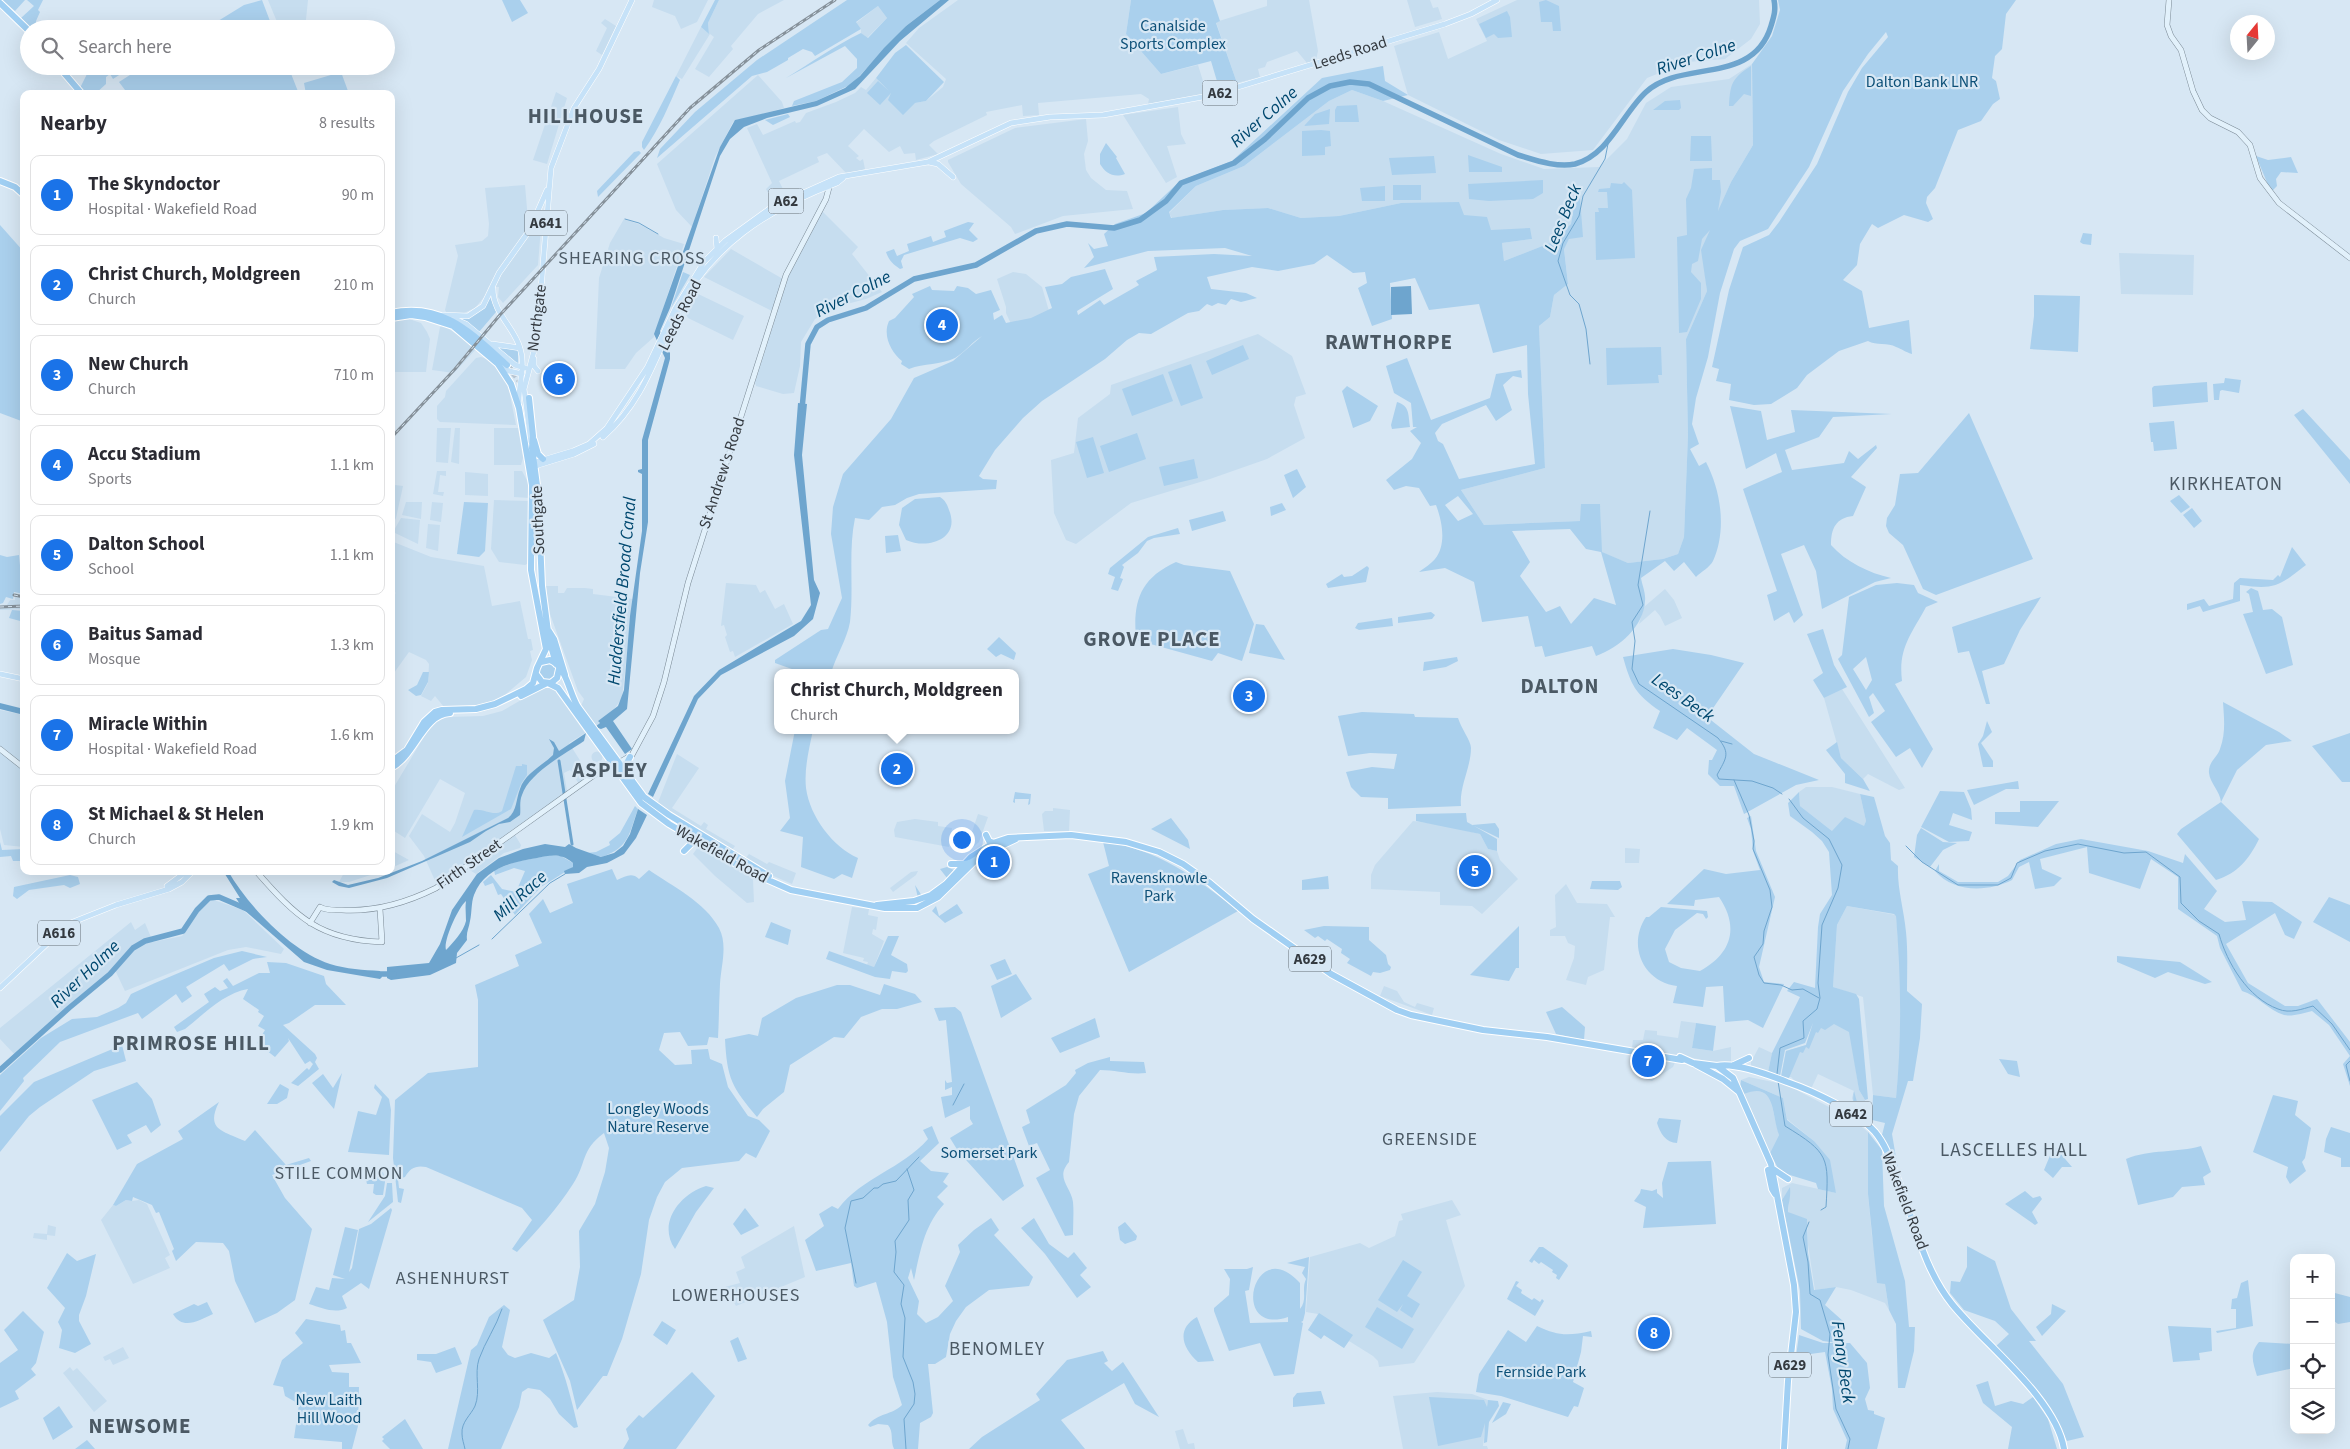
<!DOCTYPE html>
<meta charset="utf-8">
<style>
:root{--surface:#fff;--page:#f7f7f7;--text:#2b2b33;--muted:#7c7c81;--line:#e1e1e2;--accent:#1a73e8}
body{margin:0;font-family:"Source Sans 3",sans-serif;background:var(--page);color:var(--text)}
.controls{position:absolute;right:15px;bottom:15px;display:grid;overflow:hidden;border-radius:10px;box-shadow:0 5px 20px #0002}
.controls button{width:45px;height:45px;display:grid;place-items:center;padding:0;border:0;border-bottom:1px solid var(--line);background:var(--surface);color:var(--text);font:25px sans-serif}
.compass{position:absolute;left:2230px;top:15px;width:45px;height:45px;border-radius:50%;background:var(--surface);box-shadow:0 5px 20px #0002;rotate:18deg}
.you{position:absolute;left:961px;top:839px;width:18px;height:18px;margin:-12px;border:4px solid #fff;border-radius:50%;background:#1a73e8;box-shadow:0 0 0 8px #1a73e833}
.badge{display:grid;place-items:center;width:32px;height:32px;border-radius:50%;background:var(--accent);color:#fff;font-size:16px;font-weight:700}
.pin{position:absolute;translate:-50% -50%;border:2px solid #fff;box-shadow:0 1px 5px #0006}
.popup{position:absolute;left:774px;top:669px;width:245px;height:65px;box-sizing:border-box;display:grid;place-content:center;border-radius:10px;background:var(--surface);filter:drop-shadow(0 1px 4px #0005);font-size:16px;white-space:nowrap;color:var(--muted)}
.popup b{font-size:19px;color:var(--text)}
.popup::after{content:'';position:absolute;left:50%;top:100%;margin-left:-10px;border:10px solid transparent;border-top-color:var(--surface)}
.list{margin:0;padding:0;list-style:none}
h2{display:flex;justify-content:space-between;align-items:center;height:65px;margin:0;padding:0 20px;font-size:21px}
h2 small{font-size:16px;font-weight:400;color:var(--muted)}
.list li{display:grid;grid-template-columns:32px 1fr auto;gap:15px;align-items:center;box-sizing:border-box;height:80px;margin:0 10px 10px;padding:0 10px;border:1px solid var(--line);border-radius:10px}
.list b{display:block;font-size:19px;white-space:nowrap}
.list p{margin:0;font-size:16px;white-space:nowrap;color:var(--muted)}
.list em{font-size:16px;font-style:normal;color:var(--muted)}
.icon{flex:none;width:28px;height:28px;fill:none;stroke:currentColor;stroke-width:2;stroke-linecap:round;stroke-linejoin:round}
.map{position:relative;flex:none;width:2350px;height:1449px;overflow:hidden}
.search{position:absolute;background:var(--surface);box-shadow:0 5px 20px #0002;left:20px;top:20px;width:375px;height:55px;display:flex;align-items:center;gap:12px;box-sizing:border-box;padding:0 18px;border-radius:28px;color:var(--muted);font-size:19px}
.panel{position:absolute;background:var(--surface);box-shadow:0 5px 20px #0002;left:20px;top:90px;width:375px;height:785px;border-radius:10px}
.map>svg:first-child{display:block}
.built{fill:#c6ddef}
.green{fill:#aad0ed;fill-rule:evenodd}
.water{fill:#6ea5ce;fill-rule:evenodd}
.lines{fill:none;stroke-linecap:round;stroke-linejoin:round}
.stream{stroke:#6ea5ce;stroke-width:1}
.canal{stroke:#6ea5ce;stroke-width:3}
.river{stroke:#6ea5ce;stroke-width:5.5}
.highway-tunnel{stroke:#b6c4d0;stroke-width:6;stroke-dasharray:6 3;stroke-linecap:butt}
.secondary-casing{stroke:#7a8995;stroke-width:6}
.primary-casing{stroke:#fff;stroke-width:6}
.highway-casing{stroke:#fff;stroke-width:8}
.secondary{stroke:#e2f1fb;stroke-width:5}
.primary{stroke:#c6e2f8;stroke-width:5}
.highway{stroke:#a0cff3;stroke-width:6}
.rail-casing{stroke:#86919a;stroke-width:3}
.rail{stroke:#d7e7f4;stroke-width:1;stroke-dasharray:4;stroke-linecap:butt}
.labels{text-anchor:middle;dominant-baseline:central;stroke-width:4.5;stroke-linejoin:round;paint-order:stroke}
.shield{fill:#d7e7f4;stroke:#656e76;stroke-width:1}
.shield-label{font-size:15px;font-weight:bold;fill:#343a40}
.park-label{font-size:16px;fill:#0d5078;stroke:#d7e7f4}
.street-label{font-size:16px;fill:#343a40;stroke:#d7e7f4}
.water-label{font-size:18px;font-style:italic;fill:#00486f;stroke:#d7e7f4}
.neighbourhood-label{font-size:18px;letter-spacing:1px;fill:#4b5964;stroke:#d7e7f4}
.quarter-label{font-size:19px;letter-spacing:1px;fill:#4b5964;stroke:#d7e7f4}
.district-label{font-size:21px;font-weight:bold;letter-spacing:1px;fill:#4b5964;stroke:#d7e7f4}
</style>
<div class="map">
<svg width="2350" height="1449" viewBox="0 0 2350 1449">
<rect width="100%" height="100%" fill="#d7e7f4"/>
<path class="built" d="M268,0H308L305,29H280Z
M654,0H708L697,22L681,29L675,16L652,7Z
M719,0H784L758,14L731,46L733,49L709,77L695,69L714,37L710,34L682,79L676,76L701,27L709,34L708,23Z
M958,0H1131L1126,34L1161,74L1198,65L1207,94L1148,104L1149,99L1141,94L1038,103L1039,115L1023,116L1022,105L986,112L987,115L934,141L929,145L938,154L916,160L915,153L904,154L900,146L889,152L864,129L848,146L859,156L856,158L860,161L863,159L865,169L847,174L827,153L817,157L819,162L779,181L787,197L773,203L766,189L772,183L747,128L757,124L763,135L795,121L796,123L800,122L806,113L836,102L855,93L861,87L866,90L876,78L892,95L915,103L926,101L943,87L946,79L906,43L919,28Z
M1267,0H1309L1318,51L1316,60L1307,63L1297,51L1267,62L1265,67L1258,69L1260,77L1237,83L1216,22L1267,6Z
M1407,0H1430L1433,8L1438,7L1442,19L1415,27Z
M1517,0H1759L1760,24L1751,39L1725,59L1687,62L1647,78L1593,150L1541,154L1499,140L1408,95L1394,46L1439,32L1448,59L1487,41L1476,19Z
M878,6L887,18L867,38L861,33V29L856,23Z
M605,19L616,26L602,55L596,51L607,28L601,23Z
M1752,64L1753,145L1731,182L1702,250L1707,291L1686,339L1688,435L1684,537L1678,554L1663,559L1628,563L1601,552L1600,504L1580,521L1484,525L1461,490L1545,468L1539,326L1550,317L1554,295L1568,284L1564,248L1569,239L1575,201L1571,224L1550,243L1504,261L1502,243L1532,239L1491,230L1464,215L1401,203L1339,216L1301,218L1268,208L1223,210L1172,218L1169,213L1196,186L1244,166L1329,101L1352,90L1383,101L1501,154L1544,169L1599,167L1627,139L1646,103L1671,87L1729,79Z
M758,75L782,102L784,108L733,122L715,157L692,227L676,210L657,164Z
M556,92L567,98L547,164L533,160Z
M1178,107L1181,134L1186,144L1167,146L1177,177L1166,183L1123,115Z
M1086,119L1088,141L1084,154L1086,170L1091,178L1106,190L1127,191L1133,209L1063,216L1015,234L1011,227L961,184L948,162V160L1015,128Z
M525,185L528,220L541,227L538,265L503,303L498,297L499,287L489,286L485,296L475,308L464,313L447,314L445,310L458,256L455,245L482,241L488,236L489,224L485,188Z
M822,211L858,247L852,254L882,292L866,299L843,305L815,319L801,342L800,366L794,393L783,394L756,386L755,382L789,275Z
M624,219L641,225L664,238L684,244L654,337L636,353L625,369H595L599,278L610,243Z
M731,249L783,279L772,311L704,277Z
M2119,253L2194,255L2193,295L2121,294Z
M1013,272L1026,274L1042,287L1049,311L1032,321L1011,324L1006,313V307L997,279Z
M694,292L744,316L733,340L688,318L684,311Z
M406,318L421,323L427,332L430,339L426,372H391V320Z
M443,325L477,348L454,373L432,370L440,327Z
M1258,334L1292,356L1306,394L1296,397L1294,405L1305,438L1267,459L1210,479L1131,503L1076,544L1066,540L1054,513L1051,460L1074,453L1078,418L1110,394L1111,385Z
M481,357L489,360L500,372L508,385L516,425L440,422L437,419V406L445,397L446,391L476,358Z
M437,428H451L448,463L436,462Z
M455,428H460L459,464L451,462Z
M494,428H518L523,458L521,465H494Z
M437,471H446V476L440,475L439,485L438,492H444L443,496L433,494Z
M514,471H522L530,486V498L514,497Z
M465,472L488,474V496L465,495Z
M395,485L403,486L396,518L391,527V489Z
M494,500L530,501L529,563L525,565L499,562L491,549Z
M406,502H422L421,519L402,515Z
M432,502L443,503L441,522L430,520Z
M401,518L420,520L418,544L393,532Z
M428,524L440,525L438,551L426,548Z
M391,541L431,557L484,566L492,606L520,601L528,639H531L533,650L530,651L532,660L526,677L506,694L505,698L473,709L444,707L435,696L431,701L421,696L428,683L429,664L426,660L409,652L391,677V596L396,593L391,590Z
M726,583L756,585L760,593L765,590L775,609L784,604L793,624L735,657L733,651L730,652L725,637L727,635L724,625L721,626Z
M546,586H558V593H564L567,588H585L593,589V594L633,599L622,698L612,712L598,721L600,723L595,727L581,706L584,699L578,691L550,614Z
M1665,589L1674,600L1682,618L1665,626L1660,616L1655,610L1639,624L1644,607Z
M15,593L24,595V609L0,610V606L7,605L10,600H15Z
M544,687L553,688L585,733L569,743L581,762L575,766L581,763L589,777L579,784L570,770L564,773L567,791L515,835L521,845L520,848L504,853L476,874L465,867L437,885L424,856L409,836L422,814L450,832L455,823L465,793L440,779L405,838L391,829V792L428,730L438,720L448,717L483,716L502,711Z
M1842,689L1905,788L1899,790L1868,774L1863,779L1841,758L1824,698Z
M0,710L24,715V847L4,845L0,829Z
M591.5 757a5.5 5.5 0 1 1 11 0a5.5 5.5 0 1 1-11 0Z
M677,754L699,768L672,808L701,826L704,822L708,825L706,829L735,846L724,861L736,869L749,854L767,864L769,862L796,873L792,884L760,870L753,880L754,902L747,903L715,876L693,854L706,836L657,805Z
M1806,787H1832L1860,794L1866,821L1864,827L1832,831L1800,806L1799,792Z
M1053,808L1070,810L1069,831H1044L1042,814L1045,811H1053Z
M978,814L988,817L979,842L971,849L960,853L956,837L960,836L961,840L970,838Z
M915,819L938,822V826L952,828L949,847L895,837L894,830L897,822Z
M1413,821L1442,825L1480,834L1488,849L1497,851L1500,860L1518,879L1482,914L1472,906L1440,905V892L1371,889V875L1375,865Z
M1625,848L1640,849L1639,863H1625Z
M391,850L409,860L391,868Z
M345,871H383L349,882H339Z
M918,871L916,875L893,892L890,888L911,872Z
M1566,884L1577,903L1607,904L1615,917H1610L1604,970L1588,977L1586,985L1566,980L1574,958L1575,946L1568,943L1565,936H1550V930L1556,927L1555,895Z
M211,899L243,910L284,949L281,954L246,947L228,950L125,991L114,968L77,998L16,1056L0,1039V1028L131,922L135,930L145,923L153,942L182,936L201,909Z
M1847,906L1896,915L1901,976V1044L1896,1098L1873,1095L1863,997L1833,987L1837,925Z
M852,907L869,909L868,915L878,917L876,930L873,929L872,934L884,941L874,967L867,965L868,962L863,961L864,958L843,953Z
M1384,986L1397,991L1404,1002L1415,1007L1417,1003L1434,1008L1432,1015L1380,996Z
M1848,1019L1859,1090L1865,1100L1864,1106L1867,1109V1114L1857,1113L1852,1098L1854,1091L1818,1074L1811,1089L1796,1082L1791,1077H1781L1786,1051L1806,1045L1813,1024Z
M1681,1021L1696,1023L1692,1048L1713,1051L1731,1047V1063L1712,1062L1678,1055L1673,1067L1652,1081L1642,1078L1643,1071L1631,1069L1635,1049L1632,1048L1633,1040H1643L1645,1030L1657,1031V1035L1678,1038Z
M1759,1047L1772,1053L1768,1072L1751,1066V1062Z
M1749,1077L1787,1085L1852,1119L1868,1132V1194L1872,1237L1885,1284L1889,1310L1885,1303L1851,1290L1836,1287L1815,1290L1808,1245V1227L1788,1212L1790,1188L1782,1200V1188L1792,1183L1836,1193L1814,1141L1787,1119L1783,1098L1741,1080Z
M1757,1089L1765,1091L1770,1098L1779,1135L1770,1153L1744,1094Z
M126,1200L132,1201L139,1200L147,1204L170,1255L165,1258L170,1268L133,1284L101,1220L113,1205L116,1206Z
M1452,1200L1461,1215L1446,1220L1465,1286L1414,1363L1379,1367L1378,1361L1373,1356L1349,1341L1344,1348L1324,1335L1321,1339L1308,1330L1318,1314L1306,1312L1310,1257L1360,1243L1369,1248L1395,1236L1399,1221L1403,1220L1401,1214Z
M48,1225L56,1227L55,1236L47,1235V1240L33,1238L34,1233L47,1234Z
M794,1226L805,1277L736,1306L725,1287L740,1283L736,1272L745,1268L741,1257Z
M123,1347L129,1358L113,1365L110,1359L105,1361L103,1357Z
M70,1367L73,1371L77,1368L107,1401L94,1412L63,1373Z
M1437,1392L1472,1394L1488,1400L1483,1446H1487L1488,1449H1403L1393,1396Z
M1183,1429L1188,1444L1194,1443L1195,1449H1180L1175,1431Z"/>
<path class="green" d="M2,0H25L15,11Z
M27,0H43L38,10L40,12L36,21V29H32L21,18L34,6Z
M262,0L273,29H205L244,5Z
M502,0H520L528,13L512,22Z
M715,0H719L708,23L709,34L701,27Z
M847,0H940L906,26L852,84L816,101L792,106L794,101L842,82L857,68V59L845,46L786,78C811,63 834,46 861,33L868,38L887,18L878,6L856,22L861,29L815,56L812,52L803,49L788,58V60L767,72L752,76L657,158L660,149L695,112L757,60Z
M1131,0H1213L1220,21L1216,23L1237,83L1219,88L1211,61L1161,74L1126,34Z
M1546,0L1559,6L1561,31H1553L1552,22H1541L1539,2Z
M1778,0H2016L2006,14L2002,49L1995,56L1992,78L1996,81L2000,99L1993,104L1981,121L1958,130L1935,188L1927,197L1926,203L1933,219L1928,222L1904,215L1878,228L1872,224L1860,244L1857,265L1843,280L1862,291L1869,328L1909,320L1912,354C1905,352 1902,349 1896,347C1888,342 1876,346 1868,341L1839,351L1807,375L1797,388L1771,404L1754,405L1729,400L1731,384L1716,381L1719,369L1712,367L1729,290L1743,247L1769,235L1779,222L1817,164L1848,92L1862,68L1888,37L1886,32L1868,54L1843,91L1809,167L1768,229L1740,241L1734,249L1720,293L1708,357L1696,398L1692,424L1699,444L1690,449L1699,466L1706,462C1721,491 1727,530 1713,561C1710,567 1701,572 1696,577L1684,562L1674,571L1665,561L1641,578C1642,585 1646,593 1645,601C1644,626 1619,648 1596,656L1592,646L1545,657L1542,646L1535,647L1528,616L1482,622L1474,582L1445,568L1419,572C1424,568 1431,564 1435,559C1447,544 1442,521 1436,505L1430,506L1419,488L1406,486L1394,490L1386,480L1412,459L1421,443L1410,431L1417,427H1413L1411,403L1394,393L1386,366L1407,358L1431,420L1490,398L1496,374L1521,370L1522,378L1513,376L1503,385L1512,410L1496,421L1486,405L1442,424L1435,433L1438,441L1443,444L1459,479L1535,464L1528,394L1527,345L1493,353L1479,304L1429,310L1415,278L1390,283L1392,319L1372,326L1358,288L1367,283L1365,272L1353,273L1327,255L1314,264L1278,271L1252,267L1207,277L1211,289L1246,293L1257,298L1241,302L1231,299L1226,305L1218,303L1212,306L1207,304L1199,311L1188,313L1151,334L1139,333L1127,340L1105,359L1042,401L1023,418L995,450L979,476L983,479L997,480L996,489L919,494L907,498L895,505L882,507L869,520L855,518C848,552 854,587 850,622C847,639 836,656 831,673H803L775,663V660L821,630L828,629L842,598L831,534L833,507L843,474L891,419L914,378L953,361L982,336C973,341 965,352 955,358C941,365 924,363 909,369L901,364L902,361C892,353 882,336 889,321L895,318L914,297L912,294L930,286L932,290L954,291L957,286L968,288L976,294L991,290L1000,310L993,313L994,320L1002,315L1006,323L1031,318L1052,308L1045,287L1062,284L1071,277L1105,269L1113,289L1077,311L1078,315L1100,300L1104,305L1139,285L1136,281L1157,270L1154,257L1214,254L1252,256L1225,248L1148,251L1084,268L1094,257L1088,243L1094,249L1108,246L1104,234L1115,224L1146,213L1180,181L1232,161L1322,78L1383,66L1385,81L1408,95L1383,101L1352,90L1329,101L1244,166L1196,186L1169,212L1171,218L1223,210L1268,208L1301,218L1339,216L1401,203L1459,202L1464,215L1487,217L1491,230L1530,228L1532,239L1502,243L1504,261L1550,243L1571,224L1575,201L1580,198L1583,237L1569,239L1564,249L1568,284L1554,295L1550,317L1539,326L1545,468L1461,490L1484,525L1580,521L1581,504H1600L1602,552L1628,563L1663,559L1678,554L1684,537L1688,435L1686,339L1707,291L1701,250L1710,230L1702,239L1698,261L1692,264L1691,272L1701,283V299L1687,332L1679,333L1677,237L1687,235L1686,199L1691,188L1694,169L1712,168V180H1720L1721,192L1718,211L1731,182L1753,145L1752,64L1772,36L1780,10ZM1458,496L1473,514L1458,521L1445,505ZM1570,529L1586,549L1601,552L1616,605L1594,598L1571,624L1560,606L1546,612L1520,576L1530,562L1512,531Z
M1507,11L1510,17L1512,37L1498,38L1494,34L1486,38L1479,24Z
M906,45L944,82L926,101L915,103L903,115L888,100L891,93L880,105L867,93L878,81L889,91L876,78L895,53Z
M91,66H133L113,79L110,74L106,77V84L95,94H86L80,88Z
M144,66H288L299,94H128L119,82Z
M1751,66V96L1744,94L1733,106H1729C1730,84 1732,78 1751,66Z
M341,72L348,91L344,94H306L304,83Z
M676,76L680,80C669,105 660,128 644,150L642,147V142Z
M1680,100L1681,108L1679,110H1653L1665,101Z
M1357,105L1359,122H1335V110L1337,106Z
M1330,109L1329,124L1304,126L1315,114Z
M788,114L790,117L773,125L765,120Z
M1321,130L1330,131L1331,146L1325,147V155L1302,156V131Z
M1691,136H1711L1712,161H1690Z
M1106,143L1117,157L1116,158L1125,174C1114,178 1106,174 1100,164V154Z
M639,151L641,153L598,197L597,191L634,152Z
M1468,155L1502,167V172H1469Z
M1434,156L1436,173L1392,175L1389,158Z
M2256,156L2268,160L2291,157L2298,173L2281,172L2276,179L2277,186L2271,192Z
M1543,180V193L1533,199L1489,201L1469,199L1468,184Z
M1624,182L1632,190L1635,258L1596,260L1595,212H1599L1598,208H1608L1607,192H1598L1599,189L1610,188L1611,183L1622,184Z
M1393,185H1421V200H1393Z
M1385,186V201H1362L1360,188Z
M968,222L974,223L969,230L978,239L973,242L960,238L904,255L901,261L903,268L900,269C893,264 889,261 886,252L894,249L897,256L909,251L907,244L931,236L933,242L946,237L944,231Z
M0,225L24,252V422L0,413Z
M2083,233L2092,234L2091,245L2083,244L2080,242Z
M683,272L690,275L671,308Z
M2034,295L2080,296L2078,352L2030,349L2034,316Z
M490,297L496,312L479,332L462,319L480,311Z
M1243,345L1249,359L1212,375L1206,361Z
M498,347L518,350V365L515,363Z
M1661,347L1662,375H1658L1659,383L1607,385L1606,348Z
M1191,364L1203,398L1181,406L1168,372Z
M1163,374L1173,401L1132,416L1122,389Z
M2225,378L2241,380L2239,393L2222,390L2220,391L2219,400H2214L2213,384L2224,383Z
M2207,382L2208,402L2153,407L2152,388L2154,386Z
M1347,386L1378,406L1370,421L1353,428L1342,391Z
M1397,402C1410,406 1408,414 1410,427L1392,429L1391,425Z
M1730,406L1761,411L1767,440L1795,432L1791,410L1892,414L1833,417L1819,437L1785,450L1792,470L1844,463L1849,451L1858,459L1876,445L1877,448L1851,477L1866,487L1853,516C1836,518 1831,528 1831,545C1846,562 1869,573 1891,578L1875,582L1822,609L1816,571L1804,545L1781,554L1803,615L1794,623L1789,612L1774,621L1767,595L1777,591L1743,489L1782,472L1776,453L1746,469Z
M2303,409L2350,460V484L2294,415Z
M1969,413L2033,559L1936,595L1923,589L1903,545L1889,533L1886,526L1887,518L1895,505L1900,474L1918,473Z
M2174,421L2177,449L2154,451L2153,442H2151L2149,423Z
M1137,433L1146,459L1109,472L1100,446Z
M1093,437L1104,473L1087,478L1076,442Z
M1194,459L1198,478L1164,486L1159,467Z
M1297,469L1306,487L1293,498L1284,475Z
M2179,495L2190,507L2181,513L2170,501Z
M940,497C945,500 947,504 949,510C961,539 928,550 906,540L899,525L902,508L915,499Z
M464,502L488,503L485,551L479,557L457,554Z
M1282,503L1286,510L1271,516L1270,507Z
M2192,508L2202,521L2194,528L2183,515Z
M1223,511L1226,521L1192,531L1189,520Z
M1178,528L1180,534L1154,538L1147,541L1138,553L1122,565L1124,567L1120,578L1123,579L1118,591L1111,589L1115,577L1108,574L1110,568L1148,537Z
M898,535L901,551L886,553L885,536Z
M2292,547L2306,565C2279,586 2275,590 2240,585V601L2203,612L2200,606L2187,610V604L2204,599L2209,606L2233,599L2234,583L2240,578L2273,580L2278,575L2280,577Z
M0,555L7,557L19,555L21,576L24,578V594L14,592L13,599L6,597L3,603L0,604Z
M1176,562L1184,565L1230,571L1254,624L1242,661L1218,653L1212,661L1136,640C1133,602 1139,579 1176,562Z
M1367,566L1369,568L1366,582L1328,588L1326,584L1342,574L1344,577L1352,576Z
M1897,583L1914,585L1918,593L1938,602L1926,607C1911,635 1898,648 1902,681L1895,684L1933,749L1922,768L1910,748L1896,757L1871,722L1885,711L1873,693L1869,697L1874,713L1869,717L1838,659L1842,655L1849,597L1876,585ZM1866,657L1872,680L1866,690L1853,669Z
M2251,588L2258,591L2263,610L2272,609L2282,617L2293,665L2266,674L2243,614L2253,612L2249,594L2246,592Z
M2041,597L2020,630L2004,664L1982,671L1990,704H1986L1969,651L1958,653L1952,627Z
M12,610L24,611V622L9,618Z
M1431,612L1435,615L1432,619L1398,623V617Z
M1392,618L1393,626L1359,630L1355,628L1358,623Z
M1256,624L1264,625L1285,660L1249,653Z
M1823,629L1834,665L1847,687L1824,698L1813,680L1823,673L1807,634Z
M999,637L1016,653L1014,660L1001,654L996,657L987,649Z
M1673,649L1711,655L1744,663L1707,717L1754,754L1819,780L1796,785L1744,814L1734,786H1720L1708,774L1709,760H1712L1717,750L1687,728L1677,740L1653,728L1660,711C1635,694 1631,685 1623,657Z
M1457,657L1458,661L1446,667L1423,671L1424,662Z
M549,662L556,667L557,674L551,680L541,679L538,671L541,664Z
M423,672H429L428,682L421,695L416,696L408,690L417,685Z
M2223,702L2279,732L2292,741L2266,745L2237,770L2221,802L2259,839C2250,858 2237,874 2216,880L2177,834L2181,829L2221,802C2220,791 2210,783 2209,773C2208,762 2217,758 2220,749C2226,733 2224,718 2223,702Z
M1362,712L1414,714L1415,717L1458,718C1461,728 1471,741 1471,748C1471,767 1459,787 1461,806L1388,809V798L1361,797L1351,787L1346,772L1372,767L1394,769L1397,754L1370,753L1348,756L1338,716Z
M1987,721L1992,732L1981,743L1993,761V767H1983L1978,744L1983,736Z
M795,730H813C809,749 804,769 806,788C810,817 833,847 858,858L852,878L842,874L834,879L801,867L803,837L780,831L790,818L785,781Z
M2350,733V782H2342L2312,746Z
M1837,742L1841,758L1863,779L1870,791L1845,783V774L1826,750Z
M522,764L527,765V775L521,784L511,809L462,837L474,810C484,808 493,817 502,811L516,766H522Z
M2018,781L2019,789H2006L1974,805L1967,790Z
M1940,791L1964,792L1971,809L1972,820L1953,813L1949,825L1972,832L1969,841L1949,842L1921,827Z
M1015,792L1031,794L1030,804L1028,805L1029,799H1015V803L1013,802Z
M1799,792L1800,806L1832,831L1845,817L1864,826L1866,821L1860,794L1874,797L1885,836L1890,843L1891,860L1898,866C1897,888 1904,910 1906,932C1908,951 1907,971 1907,991L1922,1004L1920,1038L1913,1081H1908L1892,1134L1899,1175L1882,1135L1885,1123L1872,1120L1873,1095L1896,1098C1902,1036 1901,977 1896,916L1894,914L1847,906L1837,925L1833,987L1856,994L1859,999L1868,1099L1865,1100L1859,1090L1849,1032L1834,1024L1825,1030L1821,1028L1818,1033L1816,1032L1809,1049L1806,1047L1803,1053L1800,1052L1789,1078L1781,1077L1786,1051L1806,1045L1813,1023L1805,1043L1785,1050L1780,1076L1768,1072L1772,1053L1800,997L1787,991L1794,982L1815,988L1818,927L1820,914L1832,895L1829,852L1822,841L1812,832L1790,816L1788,803Z
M2020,801H2059L2038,827L1995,824V812H2020Z
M635,806L638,809C629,833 630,847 602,857L587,853L596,852L610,845L609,842L620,833Z
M1466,813L1467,822L1497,839V851L1488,849L1480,834L1416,821V814Z
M1751,816L1756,851L1775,897L1759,967L1764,982L1784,984L1763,1028L1748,1020L1725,1022L1723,986L1706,987L1703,1007L1673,1003L1677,986C1643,982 1627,945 1646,917H1649L1661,907L1707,911L1708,917L1706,919L1703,914L1697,913L1675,930L1665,949L1669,962L1681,968L1700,971C1731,954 1740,928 1719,897L1695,900L1694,906L1667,904L1704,869L1726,874L1760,870L1753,851L1751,829L1747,818Z
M1171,818L1188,840L1190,849L1151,829Z
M1495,823L1499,829V838L1472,825Z
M1921,828L1943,842L1957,843L1943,850L1930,867L1914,857L1917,835Z
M2081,839L2148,851L2183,863L2185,854L2217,891L2204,909L2225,922L2246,920L2242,901L2272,902L2302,922L2294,939L2285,935L2275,913L2226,944L2248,983L2285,1006H2298L2317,999L2350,1042V1056L2329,1025L2312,1011C2303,1013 2292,1017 2284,1015C2268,1010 2257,995 2242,991L2220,948L2217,936L2178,909V877L2151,859L2140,889L2089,873L2087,847L2040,859L2042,869L2062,878L2054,886L2035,889L2029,862L2019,867L2012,880C1988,892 1954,893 1935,871L1939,864V871L1958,882H1998L2008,876L2020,860L2056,844Z
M0,842L2,850L24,849V861H13L11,856L0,857Z
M1103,842C1157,848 1197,878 1238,911L1129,972L1088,874L1109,866Z
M551,855L561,856L573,863V867L541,887L515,915L501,894L498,895L493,883L485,886L483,882L491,875L502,889L516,892L525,871L514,868L495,875L494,870L515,862Z
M947,867L954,870C945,883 933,893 918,898L915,885L922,896L930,892L947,878L940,869Z
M612,869L617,880C626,876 632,872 639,879L649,870C672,886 705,902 719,928C728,945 721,966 720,984C719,1002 719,1020 718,1038L709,1037L707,1045L688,1046L680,1032L664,1033L659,1050L675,1065L692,1064L691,1050L708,1049L710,1059L722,1064L728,1087L748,1116L759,1120L770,1131L756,1158L746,1153L739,1161L682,1168L665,1182L657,1197L649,1220L641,1274L622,1339L607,1376H603L577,1410L570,1381L543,1320L574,1300L580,1267L579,1231L595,1204L605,1172L609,1148L604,1133C580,1151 587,1163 573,1184C557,1209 537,1231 517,1252L512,1249L532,1220L522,1208L426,1167C416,1165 410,1168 405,1177L398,1179L399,1188L404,1189L401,1203L398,1202L393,1158L395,1100L428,1073L478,1067V1000L475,985L519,966L515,955L542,943L529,914L543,899L550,913L573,903L567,884Z
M70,875L78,877L80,884L70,888L64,885L29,890L17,899L13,896L14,887Z
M1328,876L1329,889L1302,890V880Z
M1592,881H1620L1622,887L1618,890L1590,889Z
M2329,897L2350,905V942L2313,922Z
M957,904L963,913L945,923L932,911L936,906L939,916Z
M771,922L791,930L788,945L765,937Z
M1324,926L1369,927V940L1386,955L1388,964L1391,967L1390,970L1380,973L1373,972L1371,976L1347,963L1350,959L1341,953L1342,949L1327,939L1325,941L1318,936L1315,938L1304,930Z
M1519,926V968H1516L1509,981L1470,975Z
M888,936H899L891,955L907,964L908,971L906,973L892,971L890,979L875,977L826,959L829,951L874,967Z
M242,951L267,957L253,959L229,971L224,964L186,987L192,996L182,1003L176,994L142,1019L138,1013L60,1042L23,1078L24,1081L0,1111V1075L41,1038L72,1019L97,1017L118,1008L126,1003L131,994L155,983L214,958Z
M2117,956L2180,962L2212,982L2205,984L2168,972L2155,978L2117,962Z
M1005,959L1012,974L997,980L990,965Z
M267,962L286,963L324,976L326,984L346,1005H315L289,1023L283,1025L315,1054L317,1058L315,1062L319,1069L298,1086L291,1083L307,1068L309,1070L313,1064L310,1061L305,1064L288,1038L289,1041L275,1057L257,1043L265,1030L258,1026L264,1016L258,1012L259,1010L243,999L248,989C224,993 204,1014 185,1029L177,1032L174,1027L209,1002L204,994L215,987L220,991L228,988L223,981L227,978L233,986L259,973H270Z
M1016,974L1032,999L1001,1018L991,986Z
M884,984L915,994L922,1002L897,1009H882L861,1017L844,1038L834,1037L790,1065L784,1092L763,1109L757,1117C732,1087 727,1079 725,1039L749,1034L758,1036L762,1018L796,998L837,985H850L880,995Z
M955,1007L961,1012L1024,1186L1003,1201L958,1151L950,1138L973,1124L970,1119V1106L945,1118L941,1097L952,1095V1087L945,1090V1080L947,1083L952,1082L946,1020L939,1021L934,1008Z
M1562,1007L1585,1027L1584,1040L1556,1034L1546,1012Z
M1095,1018L1100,1037L1060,1053L1051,1038Z
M1696,1023L1716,1026L1713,1051L1692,1048Z
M122,1045L126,1061L94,1071L40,1107L29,1116L0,1152V1116L34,1082Z
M2350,1056V1086L2343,1064Z
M1110,1057V1061L1144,1062L1146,1073C1130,1075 1116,1070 1100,1070L1079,1096L1074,1114L1069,1162C1055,1178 1071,1187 1073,1202C1074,1213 1073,1224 1073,1235L1065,1236L1036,1178L1050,1170L1037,1143L1029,1146L1022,1127L1030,1123L1026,1110L1066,1085L1076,1073L1075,1070L1088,1063Z
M1999,1059L2017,1061L2020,1077L2008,1074Z
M342,1073L334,1109L312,1083L323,1074L333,1088Z
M1741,1080L1783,1098L1787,1120L1814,1141L1830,1160L1836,1193L1818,1189L1816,1183L1780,1172L1770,1153L1779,1135C1771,1113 1776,1081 1744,1094L1740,1087Z
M137,1082L152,1099L161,1125L151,1133L146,1125L127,1135L132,1143L117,1150L92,1100Z
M280,1084L289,1089L287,1098L277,1104H267Z
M375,1084L389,1099L391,1110L389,1155L348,1152L358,1111L376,1115L382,1097L374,1088Z
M1854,1091L1857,1102L1867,1109V1114L1861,1116C1854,1111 1852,1100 1854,1091Z
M2273,1095L2298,1101L2295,1115L2311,1128L2305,1158L2302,1162L2306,1171L2290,1184L2286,1177L2288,1167L2253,1152Z
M219,1102C205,1130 223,1131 245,1141L255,1130L286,1165L309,1158L311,1161L272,1175L285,1198L312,1229L295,1300L277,1313L255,1323L235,1281L229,1251L223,1243L196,1242L176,1261L172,1251L174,1249L159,1212L156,1213L152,1205L133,1197L132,1201L126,1200L116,1206L113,1205L137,1164L183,1139L178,1131Z
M1659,1118L1681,1120L1677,1143C1666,1143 1660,1133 1657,1123Z
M932,1126L939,1143L920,1161L931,1171L949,1173L943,1182L948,1186L937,1197L944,1204C924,1226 920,1252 914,1280L911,1268L908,1278L919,1301L917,1314L926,1323L938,1317L953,1301L945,1286L960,1252L958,1245L974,1230L991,1218L999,1230L994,1235L1033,1277L1029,1286L989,1290L966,1307L956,1321L950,1334L946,1357L935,1364H928L933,1413L931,1417L920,1423L918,1449H894C890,1440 894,1432 888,1425L878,1424L870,1427L868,1425C878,1413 892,1415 902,1405L893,1377L887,1322L876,1282L857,1288L854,1286L851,1263L816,1271L805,1240L824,1226L819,1214L832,1206L838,1209C862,1177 902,1169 928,1139L923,1130Z
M2331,1127L2350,1133V1167H2341V1158L2324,1152L2326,1139Z
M1868,1132L1882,1150L1884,1206L1905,1281L1909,1327H1915L1914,1351L1905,1388H1898L1896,1324L1889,1310L1885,1284L1877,1283L1868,1194Z
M2054,1146L2072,1167H2062L2053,1178L2044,1170Z
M2201,1146L2211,1172L2203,1177L2205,1185L2182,1187L2173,1197L2138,1205L2126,1159C2150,1149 2177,1153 2201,1146Z
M1711,1161L1716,1224L1643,1228L1646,1207L1634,1201L1640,1193L1641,1189L1652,1191L1657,1189V1193L1663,1198L1662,1183L1668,1162Z
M383,1172L385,1182L383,1195H376L373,1193L374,1184H367L366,1180L373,1177L375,1173Z
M387,1183H392L393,1202L368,1222L385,1196Z
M706,1186L714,1188L696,1212L675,1249C657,1223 680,1194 706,1186Z
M1790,1187C1791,1199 1788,1203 1788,1212L1807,1219L1808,1253L1814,1290L1836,1287L1825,1305L1844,1322L1838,1343L1823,1341L1801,1329L1800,1291L1782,1200Z
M2025,1191L2033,1198L2040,1196L2042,1199L2032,1212L2038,1223L2035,1225L2005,1204Z
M391,1208L392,1210L369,1289L361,1283L342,1296L347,1308C335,1314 322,1308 309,1304L316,1287L329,1290L332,1278L345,1279L333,1275L345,1227L358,1230L349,1272L352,1268L359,1229L371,1224Z
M745,1208L759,1226L741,1235L733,1224Z
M1034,1218L1049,1244L1068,1258L1074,1252L1087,1268L1080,1275L1091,1287L1077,1298L1045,1254L1021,1228Z
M1125,1222L1137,1236L1136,1240L1125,1244L1120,1240L1118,1227Z
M1967,1246L1995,1261L2011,1309L2036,1341H2029L2063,1384L2084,1437L2067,1441C2049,1403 2023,1376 1995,1347L2009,1334L1995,1321L1964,1310L1950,1293L1951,1281L1960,1282L1967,1267Z
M1539,1247H1543L1567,1264L1568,1266L1559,1280L1556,1278L1557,1275L1552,1272L1553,1270L1541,1262L1539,1264L1534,1260L1532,1263L1529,1261Z
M67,1253L77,1261L96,1254L86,1296L79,1315V1321L91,1344L75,1353L59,1348L62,1330L58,1322L65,1308L47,1288Z
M1309,1257L1305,1313L1303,1321L1301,1322L1303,1323L1294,1374L1274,1376L1260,1343L1229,1351L1214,1311V1308L1229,1295L1230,1279L1224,1269H1247L1253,1267L1249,1290L1245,1291L1250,1323L1288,1322V1317C1229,1337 1253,1232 1300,1283V1309C1308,1299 1301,1290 1306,1279L1302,1273L1305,1267L1287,1263Z
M1403,1260L1422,1272L1407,1296L1420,1304L1412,1318L1400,1310L1403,1304L1397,1312L1378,1300Z
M2248,1280L2253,1326L2217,1333L2216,1331L2236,1328V1309H2231L2232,1299L2237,1298L2241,1283Z
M1516,1281L1519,1282L1516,1286L1522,1290L1521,1293L1532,1300L1534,1298L1540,1302L1542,1299L1544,1301L1535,1316L1507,1299Z
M2331,1292L2350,1297V1322L2338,1324L2334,1321Z
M207,1302L213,1314C199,1320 183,1331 173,1314L194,1304L198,1306Z
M2052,1304L2066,1311L2042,1336L2036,1327L2051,1314Z
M504,1305L510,1310L502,1347L508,1355L515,1358L531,1353L549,1358L556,1353C566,1377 572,1402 578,1427L574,1428L559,1414L550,1399L540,1390L528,1388L522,1392L519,1407L501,1449H448L471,1350L477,1345L489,1317Z
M1377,1307L1414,1329L1402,1349L1365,1327Z
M23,1311L44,1332L36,1363L31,1369L36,1375L15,1391L19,1399L0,1408V1363L18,1350L4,1330Z
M1319,1313L1353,1335L1344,1348L1324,1335L1321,1339L1308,1330Z
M1197,1317L1214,1361L1198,1362C1182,1348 1176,1329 1197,1317Z
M306,1319L340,1325L341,1331L345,1330L347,1343H351L361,1363L329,1365L332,1372L349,1373V1387H359L358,1426L352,1449H342V1442L294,1438L299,1404L285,1396L283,1387L273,1385L282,1360L303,1343L295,1333Z
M662,1321L676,1330L667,1345L653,1335Z
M1537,1326C1558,1336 1568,1336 1591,1331L1592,1337L1583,1336L1581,1352L1573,1382L1584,1388L1578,1407L1574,1406L1568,1417L1501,1396L1476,1392L1479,1374L1508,1330L1526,1342Z
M2168,1326L2211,1328L2212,1351L2199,1353L2200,1360L2173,1362Z
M1799,1335L1823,1343H1850L1867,1363L1870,1388L1865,1399L1868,1410L1874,1411V1414L1885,1418L1877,1449H1845L1847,1440L1833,1409L1832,1389L1825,1352L1796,1356Z
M738,1337L747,1359L738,1362L730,1341Z
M2259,1342L2294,1344V1368L2257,1376C2253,1362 2249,1354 2259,1342Z
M455,1347L462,1364L436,1373L431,1362L417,1360V1354H436Z
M1103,1351L1108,1361L1104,1363L1112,1371L1123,1362L1159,1417L1135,1404L1124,1383L1061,1420L1085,1449H969L982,1437L1040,1400L1036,1394L1067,1360Z
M692,1372L715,1396L676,1449H623L629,1439L626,1429L639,1415L643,1418Z
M1988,1381L1995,1406L2011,1401L2023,1404L2033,1397L2048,1419L2057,1449H2008L2012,1427L1983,1403L1976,1385Z
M1321,1391L1325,1404L1293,1407V1398L1297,1393Z
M1429,1397L1484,1400L1487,1407L1488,1400L1498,1401L1499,1406L1489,1422L1487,1442L1484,1443L1485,1423L1481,1437L1438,1446Z
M1503,1402L1511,1404L1506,1414L1492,1423Z
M59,1406L73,1427L53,1440L43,1418Z
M405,1419L423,1449H390L382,1441L384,1439L382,1437Z
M87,1440L95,1449H75Z"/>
<path class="water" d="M940,0H949L900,41L855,89L817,106L767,118L744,127L730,139L720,156L670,308L660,331L666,348L670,353V359L648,440V522L640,573L627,709L613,721L632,749L625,754L606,727L601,729L595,727L600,723L598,721L618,706L624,690L630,616L642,531V474L638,472V470L642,469V440L665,358L654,334L720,147L735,120L816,101L845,88L860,76L884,48L906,26Z
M1411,286L1412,314L1391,315V287Z
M798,403L807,404L802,455L814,580L820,593L813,619L794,636L721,675L698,699L653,797L648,794L694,696L719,670L801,621L811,605L794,455Z
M0,703L24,709V715L0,709Z
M586,733L584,741C565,754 529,773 522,795C519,802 521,809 520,815L510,822L499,824L486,831L470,842L387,878L349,888L339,886L332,882L334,880L348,885L378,878L422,861L508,818C517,811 516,799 520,789C525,773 542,766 553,755L554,748L549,739L554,742L559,751Z
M638,809L647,815L636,838L624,854L607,863L587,867L579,873L565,874L564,871L573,867V863C561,853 551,855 537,858C512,862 484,868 474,895C471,903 472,913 470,921C469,928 466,932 467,940L457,953L456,963L430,975L391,980L387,978V967L429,963L440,944L452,910L477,874L499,858L523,849L545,844L565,847L569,844L576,848L601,857L614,853L623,846L630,834ZM466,901C465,908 466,914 466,921C464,931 452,944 446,950C443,941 458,908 466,901Z
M223,871H228C249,907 291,951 330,964C346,969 364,970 380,971L382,977L380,979L327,970L304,962L243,909L236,898H240Z"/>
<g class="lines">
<path class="stream" d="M625,219L639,223L658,234
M1590,364L1586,329L1579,304L1570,295L1558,261L1563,243L1579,216L1583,196L1605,159L1609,139
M1650,511L1638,585L1643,605L1632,622L1635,641L1632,669L1639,684L1718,738C1731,754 1726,758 1717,775L1719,779L1752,781L1773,788L1782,794
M1721,741L1732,744
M1734,780L1749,815L1754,841L1753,849L1770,890L1772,907L1764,931L1763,944L1754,957L1759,975L1764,983L1781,985L1792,990L1803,989L1819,998
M1906,846L1922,862L1958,885H1998L2011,878L2017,863L2045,851L2078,844L2124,853L2146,852L2180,877L2181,903L2199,921L2219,934C2227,963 2248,998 2278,1009C2290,1014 2302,1009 2313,1006L2332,1024L2350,1050
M492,939L550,883L565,874
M456,958L479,945
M2350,1061L2346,1065L2350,1081
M1777,1074L1780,1048L1804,1038L1803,1021L1817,1009L1820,998L1818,983L1822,925L1838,888L1842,865L1829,839L1803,818L1789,799
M1778,1081L1785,1126C1829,1153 1829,1157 1826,1207L1821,1210
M953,1105L964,1084
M1809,1222L1803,1237L1808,1262L1810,1294L1820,1300L1830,1334L1828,1355L1836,1409L1850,1439L1848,1449
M856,1283L845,1228L851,1201L863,1198L874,1188H878L883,1184L896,1181L919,1157
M465,1449C464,1444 462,1439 462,1434C461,1422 471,1415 475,1406C481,1391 474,1374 479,1359C485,1342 496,1327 502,1309
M906,1449L904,1419L914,1404L915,1394L913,1382L903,1357L905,1318L901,1304L904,1285L894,1272L896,1252L895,1241L909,1220L908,1200L914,1190L907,1169"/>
<path class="canal" d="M559,761L572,844"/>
<path class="river" d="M802,409L808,344L817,327L828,320L866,308L914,279L976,265L1036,231L1067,224L1114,228L1140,220L1166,201L1181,183L1234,163L1265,139L1308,98L1330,86L1350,82L1369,84L1518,155C1535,160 1557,168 1575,164C1609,155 1622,114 1646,92C1681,59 1753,86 1771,26C1774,16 1776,10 1774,0
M373,974H394
M0,1070L69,1008L110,974L133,948L145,941L183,931L197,910L209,898L219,897L247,909"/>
<path class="highway-tunnel" d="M507,365L523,385"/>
<defs>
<path id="secondary" d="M2169,0L2167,25L2171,36L2181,50L2193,91L2202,110L2210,118L2238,132L2250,145L2260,178L2279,203L2350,258
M0,749L24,768
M602,770L608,769L632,755L653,716L664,682L688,583L786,275L826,199L830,184
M256,871C296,917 320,940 382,942L380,909
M310,923L320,907C327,911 334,910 342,910C376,912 406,903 436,888L604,768L615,763"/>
<path id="primary" d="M929,162L938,164L953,177
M716,238L717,249
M493,289C493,313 514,327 520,348C526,366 518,385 519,403
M443,315L468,316L483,306L499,273L529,231L547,190
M452,318L466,324L515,365L525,368
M492,344L520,348
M534,359V366L538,371
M500,366L509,371L522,374
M603,437C642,403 655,359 676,314C711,245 766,210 837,183L843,178
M531,442L524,389L535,347L538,325L551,168L574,108L599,69L632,0
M533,463L573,451L589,444L607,428L647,368L675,309L704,262L725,241L772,207L839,177L928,162L1011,123L1050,117L1103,115L1208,96L1445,24L1471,14L1497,0
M532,467L574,454L594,444
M0,674L24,679
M167,886L187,871
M0,988L68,924L116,905L169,889L182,882L193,871"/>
<path id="highway" d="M0,3L29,31
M58,66L82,94
M0,181L15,187L24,195
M391,313C443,302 471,333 507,365
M391,318L411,315L425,317L453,326L498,364L511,384L519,408L532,485L531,570L546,649L537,668L533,683L526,689L495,704L476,709L442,710L435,712L424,722L407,750L391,762
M529,398L533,436L532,448L538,493L542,586L549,639L556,664
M534,440L538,454L543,459
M549,631L554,639L565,675
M541,662L550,660C567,667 569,693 578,707L644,797L669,815L769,876
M536,674L542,682L551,683L557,678L559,669
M548,683L558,688L641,803L669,824L748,871L791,890L885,908H917L938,897L980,856L1016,839
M521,696L547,683
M391,768C415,756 423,714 450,713
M626,772V765L630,757
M986,835L989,841L993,843
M684,851L692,843L699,842
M951,864H963
M877,905L914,901L931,895L946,884L971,857L993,843L1008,838L1071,835L1126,842L1159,852L1183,864L1210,883L1253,919L1331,974L1397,1010L1411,1015L1483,1030L1547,1037L1682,1060
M1680,1057L1693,1063L1717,1066L1733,1078L1771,1164L1794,1285L1796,1312L1788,1381L1784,1449
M1695,1064L1723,1079L1739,1092
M1734,1065L1749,1058
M1717,1066C1735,1062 1769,1075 1787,1082C1813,1091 1856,1111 1875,1132C1885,1144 1890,1158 1895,1172C1913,1215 1922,1267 1952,1304C1984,1344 2056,1398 2064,1449
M1773,1169L1788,1179
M1768,1170L1772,1189L1775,1194"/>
</defs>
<use href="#secondary" class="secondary-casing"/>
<use href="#primary" class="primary-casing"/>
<use href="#highway" class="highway-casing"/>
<use href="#secondary" class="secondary"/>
<use href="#primary" class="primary"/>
<use href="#highway" class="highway"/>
<defs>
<path id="rail" d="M391,438L455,369L499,316L690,108L759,50L835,0
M14,595L24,597
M0,607L24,606"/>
</defs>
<use href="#rail" class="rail-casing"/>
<use href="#rail" class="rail"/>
</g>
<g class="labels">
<g class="shield">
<rect x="1202.5" y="80.5" width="35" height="25" rx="4"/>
<rect x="768.5" y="188.5" width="35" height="25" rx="4"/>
<rect x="525" y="210.5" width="42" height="25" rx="4"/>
<rect x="38" y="920.5" width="42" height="25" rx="4"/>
<rect x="1289" y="946.5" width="42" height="25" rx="4"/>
<rect x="1830" y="1101.5" width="42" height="25" rx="4"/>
<rect x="1769" y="1352.5" width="42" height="25" rx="4"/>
</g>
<g class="shield-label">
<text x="1220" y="93">A62</text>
<text x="786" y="201">A62</text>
<text x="546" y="223">A641</text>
<text x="59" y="933">A616</text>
<text x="1310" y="959">A629</text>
<text x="1851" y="1114">A642</text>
<text x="1790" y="1365">A629</text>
</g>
<g class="park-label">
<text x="1173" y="26">Canalside<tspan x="1173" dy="18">Sports Complex</tspan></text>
<text x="1922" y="82">Dalton Bank LNR</text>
<text x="1159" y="878">Ravensknowle<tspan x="1159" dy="18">Park</tspan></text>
<text x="658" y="1109">Longley Woods<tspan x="658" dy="18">Nature Reserve</tspan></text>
<text x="989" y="1153">Somerset Park</text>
<text x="1541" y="1372">Fernside Park</text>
<text x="329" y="1400">New Laith<tspan x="329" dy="18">Hill Wood</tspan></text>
</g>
<g class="street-label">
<text transform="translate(1350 53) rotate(-18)">Leeds Road</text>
<text transform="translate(680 315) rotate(-63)">Leeds Road</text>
<text transform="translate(537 318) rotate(-83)">Northgate</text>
<text transform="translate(722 473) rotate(-72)">St Andrew's Road</text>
<text transform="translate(538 520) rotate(-92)">Southgate</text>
<text transform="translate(722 854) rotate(29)">Wakefield Road</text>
<text transform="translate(469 864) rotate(-35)">Firth Street</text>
<text transform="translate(1905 1201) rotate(69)">Wakefield Road</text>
</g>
<g class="water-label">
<text transform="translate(1696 57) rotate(-18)">River Colne</text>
<text transform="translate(1264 117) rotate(-41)">River Colne</text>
<text transform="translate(1563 218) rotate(-68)">Lees Beck</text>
<text transform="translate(853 294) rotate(-27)">River Colne</text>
<text transform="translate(622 591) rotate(-85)">Huddersfield Broad Canal</text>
<text transform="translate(1683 698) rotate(35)">Lees Beck</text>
<text transform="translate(520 896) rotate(-42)">Mill Race</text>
<text transform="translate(85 974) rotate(-44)">River Holme</text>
<text transform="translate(1843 1362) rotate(82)">Fenay Beck</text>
</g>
<g class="neighbourhood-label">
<text x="632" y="258">SHEARING CROSS</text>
<text x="1430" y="1139">GREENSIDE</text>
<text x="339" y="1173">STILE COMMON</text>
<text x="453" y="1278">ASHENHURST</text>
<text x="736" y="1295">LOWERHOUSES</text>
</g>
<g class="quarter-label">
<text x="2226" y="484">KIRKHEATON</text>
<text x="2014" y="1150">LASCELLES HALL</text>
<text x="997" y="1349">BENOMLEY</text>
</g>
<g class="district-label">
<text x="586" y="116">HILLHOUSE</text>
<text x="1389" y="342">RAWTHORPE</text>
<text x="1152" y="639">GROVE PLACE</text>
<text x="1560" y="686">DALTON</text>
<text x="610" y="770">ASPLEY</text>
<text x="191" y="1043">PRIMROSE HILL</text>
<text x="140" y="1426">NEWSOME</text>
</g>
</g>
</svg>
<div class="controls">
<button>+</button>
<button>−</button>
<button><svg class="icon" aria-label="locate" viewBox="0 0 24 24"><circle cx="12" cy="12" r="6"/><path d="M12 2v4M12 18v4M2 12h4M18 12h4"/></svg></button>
<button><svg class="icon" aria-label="layers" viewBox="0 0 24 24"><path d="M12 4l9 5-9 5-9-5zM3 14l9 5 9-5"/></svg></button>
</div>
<svg class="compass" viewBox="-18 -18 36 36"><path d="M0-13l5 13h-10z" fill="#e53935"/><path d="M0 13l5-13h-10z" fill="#7c7c81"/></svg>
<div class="you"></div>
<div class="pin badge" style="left:994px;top:862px">1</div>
<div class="pin badge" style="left:897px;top:769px">2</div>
<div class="popup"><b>Christ Church, Moldgreen</b>Church</div>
<div class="pin badge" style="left:1249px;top:696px">3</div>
<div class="pin badge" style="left:942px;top:325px">4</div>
<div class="pin badge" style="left:1475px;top:871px">5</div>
<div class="pin badge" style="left:559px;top:379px">6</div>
<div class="pin badge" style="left:1648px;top:1061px">7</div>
<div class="pin badge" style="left:1654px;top:1333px">8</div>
<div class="search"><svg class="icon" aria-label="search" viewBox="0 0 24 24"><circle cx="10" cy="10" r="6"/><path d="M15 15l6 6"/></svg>Search here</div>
<section class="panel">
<h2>Nearby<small>8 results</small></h2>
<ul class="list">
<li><span class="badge">1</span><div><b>The Skyndoctor</b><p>Hospital · Wakefield Road</p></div><em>90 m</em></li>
<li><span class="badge">2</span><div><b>Christ Church, Moldgreen</b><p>Church</p></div><em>210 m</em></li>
<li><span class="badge">3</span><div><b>New Church</b><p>Church</p></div><em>710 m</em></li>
<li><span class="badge">4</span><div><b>Accu Stadium</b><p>Sports</p></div><em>1.1 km</em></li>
<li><span class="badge">5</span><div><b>Dalton School</b><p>School</p></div><em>1.1 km</em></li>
<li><span class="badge">6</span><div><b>Baitus Samad</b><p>Mosque</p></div><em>1.3 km</em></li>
<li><span class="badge">7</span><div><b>Miracle Within</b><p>Hospital · Wakefield Road</p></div><em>1.6 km</em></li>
<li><span class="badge">8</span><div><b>St Michael &amp; St Helen</b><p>Church</p></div><em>1.9 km</em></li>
</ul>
</section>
</div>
